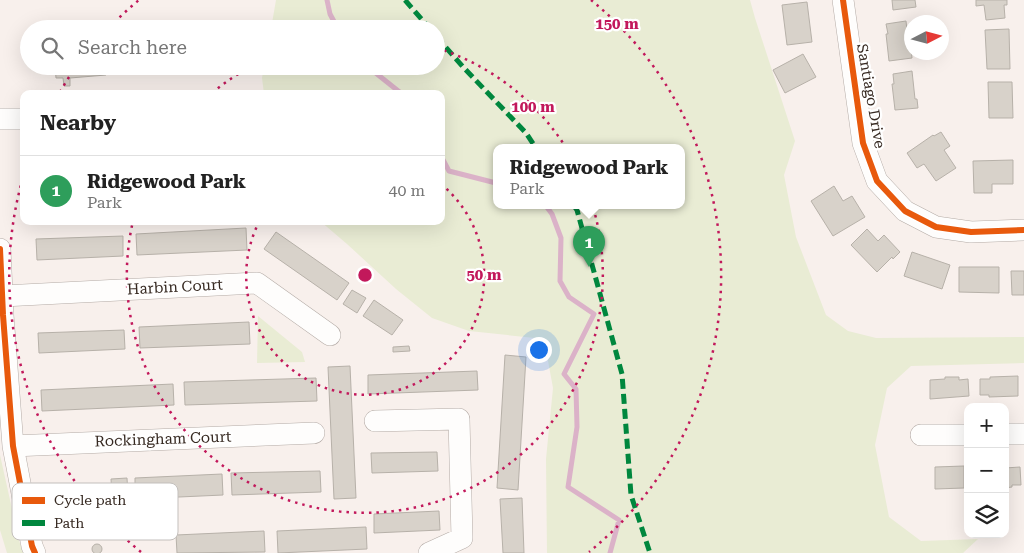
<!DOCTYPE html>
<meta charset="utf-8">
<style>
:root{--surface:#fff;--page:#f6f6f6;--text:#222;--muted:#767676;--line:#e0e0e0;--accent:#7a6f68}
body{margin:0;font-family:"Roboto Serif",serif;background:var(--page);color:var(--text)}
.controls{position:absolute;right:15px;bottom:15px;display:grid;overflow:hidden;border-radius:10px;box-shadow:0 5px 20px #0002}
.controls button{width:45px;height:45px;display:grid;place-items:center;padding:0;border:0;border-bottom:1px solid var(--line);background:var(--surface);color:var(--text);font:25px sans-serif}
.compass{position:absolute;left:904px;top:15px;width:45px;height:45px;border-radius:50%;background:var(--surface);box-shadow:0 5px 20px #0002;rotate:84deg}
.you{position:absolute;left:538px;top:349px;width:18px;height:18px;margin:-12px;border:4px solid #fff;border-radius:50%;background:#1a73e8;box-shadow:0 0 0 8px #1a73e833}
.badge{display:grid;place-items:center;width:32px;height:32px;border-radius:50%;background:var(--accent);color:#fff;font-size:16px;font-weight:700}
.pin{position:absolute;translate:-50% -41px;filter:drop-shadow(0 1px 2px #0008)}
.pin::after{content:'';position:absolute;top:26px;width:18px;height:15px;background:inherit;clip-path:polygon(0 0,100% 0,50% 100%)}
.popup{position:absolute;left:493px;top:144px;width:192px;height:65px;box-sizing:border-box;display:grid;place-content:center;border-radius:10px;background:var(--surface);filter:drop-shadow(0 1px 4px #0005);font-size:16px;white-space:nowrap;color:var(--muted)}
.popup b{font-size:19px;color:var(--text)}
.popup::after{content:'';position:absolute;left:50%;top:100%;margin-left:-10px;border:10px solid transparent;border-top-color:var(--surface)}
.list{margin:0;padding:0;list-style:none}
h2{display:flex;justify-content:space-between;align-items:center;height:65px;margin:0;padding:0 20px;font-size:21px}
h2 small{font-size:16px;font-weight:400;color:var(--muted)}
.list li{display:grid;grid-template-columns:32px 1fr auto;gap:15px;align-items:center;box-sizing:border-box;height:70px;padding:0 20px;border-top:1px solid var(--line)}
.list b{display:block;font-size:19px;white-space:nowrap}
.list p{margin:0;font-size:16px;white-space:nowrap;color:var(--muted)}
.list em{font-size:16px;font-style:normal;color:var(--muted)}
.icon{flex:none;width:28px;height:28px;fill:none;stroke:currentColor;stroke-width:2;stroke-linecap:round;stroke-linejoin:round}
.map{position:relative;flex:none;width:1024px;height:553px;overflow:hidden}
.search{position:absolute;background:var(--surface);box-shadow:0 5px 20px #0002;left:20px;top:20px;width:425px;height:55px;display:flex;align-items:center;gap:12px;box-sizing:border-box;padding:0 18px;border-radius:28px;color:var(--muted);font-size:19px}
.panel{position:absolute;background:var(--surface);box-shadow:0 5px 20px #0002;left:20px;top:90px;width:425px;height:135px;border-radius:10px}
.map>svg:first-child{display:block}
.green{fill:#e9ecd4;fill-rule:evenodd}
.water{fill:#dbb2c8}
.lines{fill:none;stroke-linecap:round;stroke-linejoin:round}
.stream{stroke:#dbb2c8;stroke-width:5}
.building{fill:#d8d2ca;stroke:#b7b1a9}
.minor-casing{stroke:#b4aba6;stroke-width:22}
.minor{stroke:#fefdfc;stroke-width:21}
.quiet{stroke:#00873e;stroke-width:5;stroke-dasharray:10 5;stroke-linecap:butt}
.cycleway-casing{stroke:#fff;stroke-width:9}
.cycleway{stroke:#e8590c;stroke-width:6}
.ring{fill:none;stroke:#c2185b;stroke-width:2.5;stroke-dasharray:2.5 5}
.labels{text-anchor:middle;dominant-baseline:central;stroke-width:4.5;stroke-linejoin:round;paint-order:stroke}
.street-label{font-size:15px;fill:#362921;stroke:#fff}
.key{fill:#fff;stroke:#c3bfbc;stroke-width:1}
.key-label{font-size:14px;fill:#362921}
.centre{fill:#c2185b;stroke:#fff;stroke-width:2.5}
.ring-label{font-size:15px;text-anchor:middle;font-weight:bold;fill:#c2185b;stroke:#fff;stroke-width:4.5;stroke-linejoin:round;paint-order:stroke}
</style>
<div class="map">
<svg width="1024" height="553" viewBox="0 0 1024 553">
<rect width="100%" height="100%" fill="#f8f0ec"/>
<path class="green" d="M276,0H750L755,18L795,141L784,175L796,237L826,315L848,331L876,338L1024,337V363L911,366L887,388L875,445L889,517L921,541L978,539L963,553H547L546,459L553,388L544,339L469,331L432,318L396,289L347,244L320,221H441V94H264L262,78L264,66H436V29H271ZM496,148H682V206H496Z
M258,316L302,352L305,362L257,363Z
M0,455L19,540L23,553H7L0,530Z"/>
<path class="water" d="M101,488L102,506L73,507L72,489Z"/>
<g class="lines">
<path class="stream" d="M327,0L330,14L338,29
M367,66L402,94
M441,156L449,171L496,183
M546,206L552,214L561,238L560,281L569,297L594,314L564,374L576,389L577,427L568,487L619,520L610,553"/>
</g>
<path class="building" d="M892,0H915L916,7L893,10Z
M976,0H1007V5H1004L1005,18L986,20L984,5L976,6Z
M807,2L812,42L787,45L782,5Z
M906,21L909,49L911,48L912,58L889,61L886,34H888L886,24Z
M1009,29L1010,69H987L985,30Z
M803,54L816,77L785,93L773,70Z
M55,66H105L106,75L70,78V86H64L63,78H56Z
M912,71L915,99H917L918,108L895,110L892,84H894L893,74Z
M988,82H1012L1013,118H989Z
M941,132L950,146L944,150L956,168L936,181L924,164L917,168L907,153L933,135L934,136Z
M1013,160V184H992V193H974L973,161Z
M834,186L843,201L852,196L865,217L833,236L811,201Z
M246,228L247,250L137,255L136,234Z
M867,229L878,241L884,235L900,252L893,259L892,257L877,272L851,245Z
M276,232L349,283L337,300L264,249Z
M123,236V256L37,260L36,239Z
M912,252L950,265L942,289L904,276Z
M959,267H999V293L959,292Z
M1011,271H1024V295H1012Z
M352,290L366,298L357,313L343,304Z
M374,300L403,320L392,335L363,316Z
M249,322L250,344L140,348L139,327Z
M124,330L125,349L39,353L38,333Z
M409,346L410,351L393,352V347Z
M505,355L526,357L518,490L497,488Z
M350,366L356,498L334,499L328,367Z
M477,371L478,390L368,394V375Z
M1018,376V396L989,397V395H980V379H990V377Z
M945,377H959V380L968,379L969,396L930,399V380L945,379Z
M316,378L317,401L185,405L184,382Z
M173,384L174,405L42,411L41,390Z
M437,452L438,471L372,473L371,453Z
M964,466V488L935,489V467Z
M1020,467L1021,485H1012V487L1005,488V468Z
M320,471L321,492L232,495L231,473Z
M222,474L223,495L135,499V478Z
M127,478L129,515L113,516L111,479Z
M522,498L524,553H503L500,499Z
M439,511L440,530L374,533V514Z
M366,527L367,549L278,553L277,531Z
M264,531L265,552L177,553L176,535Z
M92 549a5 5 0 1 1 10 0a5 5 0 1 1-10 0Z"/>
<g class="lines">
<defs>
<path id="minor" d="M843,0L863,143L877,181L905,211L936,227L971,232L1024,230
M0,119H24
M0,249L3,315L13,446L32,546L35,553
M3,296L257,283L330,335
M375,421L459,419L462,538L429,553
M1005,434H1024
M921,435H968
M13,446L314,433"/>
</defs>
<use href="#minor" class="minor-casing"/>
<use href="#minor" class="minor"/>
<path class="quiet" d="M405,0L430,29
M436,36L464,68L526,133L536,148
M574,206L577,210L622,374L631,495L650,553"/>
<defs>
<path id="cycleway" d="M843,0L863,143L877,181L905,211L936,227L971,232L1024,230
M0,249L3,315L13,446L32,546L35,553"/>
</defs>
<use href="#cycleway" class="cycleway-casing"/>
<use href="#cycleway" class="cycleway"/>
</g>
<g class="ring">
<path d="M441 184A119 119 0 1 1 259 222"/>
<path d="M212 93A238 238 0 0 1 250 67M437 48A238 238 0 1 1 133 221"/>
<path d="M141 552A356 356 0 0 1 24 174M60 92A356 356 0 0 1 75 68M109 28A356 356 0 0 1 139 0M591 0A356 356 0 0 1 589 552"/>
</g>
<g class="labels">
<g class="street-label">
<text transform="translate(871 96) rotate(80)">Santiago Drive</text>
<text transform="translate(175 287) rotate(-3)">Harbin Court</text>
<text transform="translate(163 439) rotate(-2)">Rockingham Court</text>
</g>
</g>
<rect x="12" y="483" width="166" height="57" rx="8" class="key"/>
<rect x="22" y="497" width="23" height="7" fill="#e8590c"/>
<rect x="22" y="520" width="23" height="6" fill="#00873e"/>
<g class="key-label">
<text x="54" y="505">Cycle path</text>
<text x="54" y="528">Path</text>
</g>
<circle cx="365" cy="275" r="8" class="centre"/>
<g class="ring-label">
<text x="617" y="29">150 m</text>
<text x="533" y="112">100 m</text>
<text x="484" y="280">50 m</text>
</g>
</svg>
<div class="controls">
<button>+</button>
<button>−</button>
<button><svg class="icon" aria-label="layers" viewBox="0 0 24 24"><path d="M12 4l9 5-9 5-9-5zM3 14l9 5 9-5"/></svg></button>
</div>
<svg class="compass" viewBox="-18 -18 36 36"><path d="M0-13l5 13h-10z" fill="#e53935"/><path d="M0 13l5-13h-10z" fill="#767676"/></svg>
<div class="you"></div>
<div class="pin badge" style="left:589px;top:267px;background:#2e9e5b">1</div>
<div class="popup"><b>Ridgewood Park</b>Park</div>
<div class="search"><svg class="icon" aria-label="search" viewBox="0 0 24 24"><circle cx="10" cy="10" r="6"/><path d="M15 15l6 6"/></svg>Search here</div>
<section class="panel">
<h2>Nearby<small></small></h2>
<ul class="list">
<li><span class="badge" style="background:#2e9e5b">1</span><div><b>Ridgewood Park</b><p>Park</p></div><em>40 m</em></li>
</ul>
</section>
</div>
